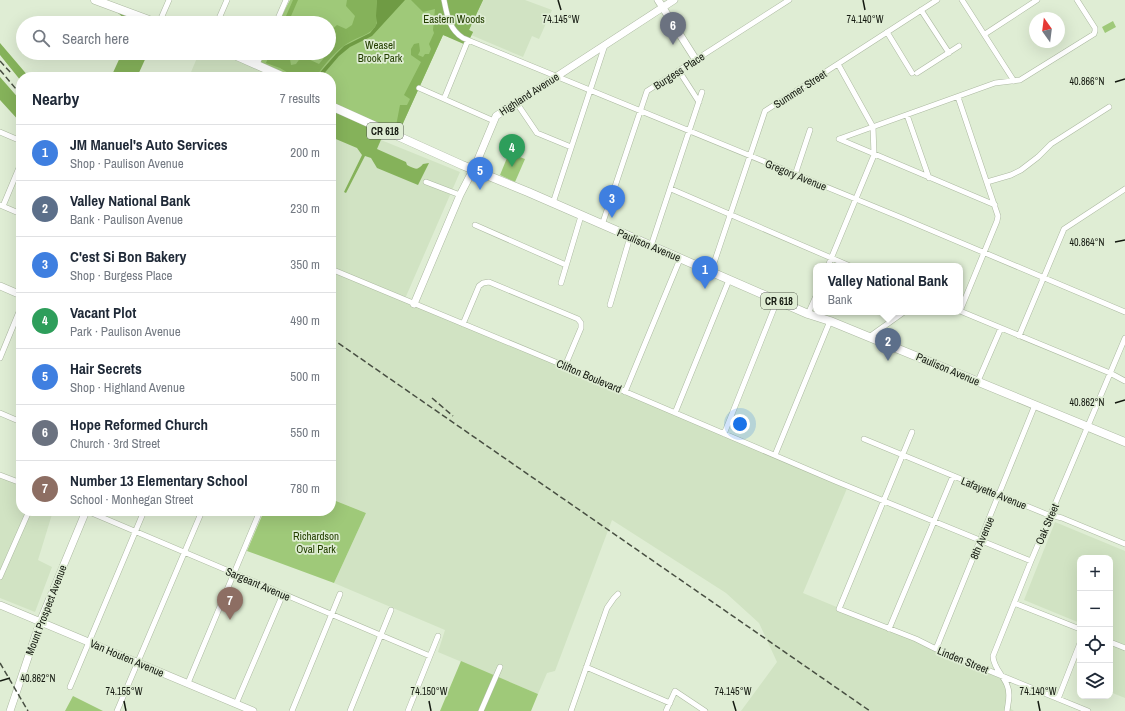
<!DOCTYPE html>
<meta charset="utf-8">
<style>
:root{--surface:#fff;--page:#f2f2f3;--text:#1f2937;--muted:#747a83;--line:#e0e1e3;--accent:#d93025}
body{margin:0;font-family:"Archivo Narrow",sans-serif;background:var(--page);color:var(--text)}
.controls{position:absolute;right:12px;bottom:12px;display:grid;overflow:hidden;border-radius:8px;box-shadow:0 4px 16px #0002}
.controls button{width:36px;height:36px;display:grid;place-items:center;padding:0;border:0;border-bottom:1px solid var(--line);background:var(--surface);color:var(--text);font:20px sans-serif}
.compass{position:absolute;left:1029px;top:12px;width:36px;height:36px;border-radius:50%;background:var(--surface);box-shadow:0 4px 16px #0002;rotate:346deg}
.you{position:absolute;left:740px;top:424px;width:14px;height:14px;margin:-10px;border:3px solid #fff;border-radius:50%;background:#1a73e8;box-shadow:0 0 0 6px #1a73e833}
.badge{display:grid;place-items:center;width:26px;height:26px;border-radius:50%;background:var(--accent);color:#fff;font-size:13px;font-weight:700}
.pin{position:absolute;translate:-50% -33px;filter:drop-shadow(0 1px 2px #0008)}
.pin::after{content:'';position:absolute;top:21px;width:14px;height:12px;background:inherit;clip-path:polygon(0 0,100% 0,50% 100%)}
.popup{position:absolute;left:813px;top:263px;width:150px;height:52px;box-sizing:border-box;display:grid;place-content:center;border-radius:8px;background:var(--surface);filter:drop-shadow(0 1px 3px #0005);font-size:13px;white-space:nowrap;color:var(--muted)}
.popup b{font-size:15px;color:var(--text)}
.popup::after{content:'';position:absolute;left:50%;top:100%;margin-left:-8px;border:8px solid transparent;border-top-color:var(--surface)}
.list{margin:0;padding:0;list-style:none}
h2{display:flex;justify-content:space-between;align-items:center;height:52px;margin:0;padding:0 16px;font-size:17px}
h2 small{font-size:13px;font-weight:400;color:var(--muted)}
.list li{display:grid;grid-template-columns:26px 1fr auto;gap:12px;align-items:center;box-sizing:border-box;height:56px;padding:0 16px;border-top:1px solid var(--line)}
.list b{display:block;font-size:15px;white-space:nowrap}
.list p{margin:0;font-size:13px;white-space:nowrap;color:var(--muted)}
.list em{font-size:13px;font-style:normal;color:var(--muted)}
.icon{flex:none;width:22px;height:22px;fill:none;stroke:currentColor;stroke-width:2;stroke-linecap:round;stroke-linejoin:round}
.map{position:relative;flex:none;width:1125px;height:711px;overflow:hidden}
.search{position:absolute;background:var(--surface);box-shadow:0 4px 16px #0002;left:16px;top:16px;width:320px;height:44px;display:flex;align-items:center;gap:10px;box-sizing:border-box;padding:0 14px;border-radius:22px;color:var(--muted);font-size:15px}
.panel{position:absolute;background:var(--surface);box-shadow:0 4px 16px #0002;left:16px;top:72px;width:320px;height:444px;border-radius:16px}
.map>svg:first-child{display:block}
.built{fill:#d1e3c3}
.green{fill:#9fc979}
.forest{fill:#85b25a}
.water{fill:#6f9b44}
.lines{fill:none;stroke-linecap:round;stroke-linejoin:round}
.street-casing{stroke:#acb9a1;stroke-width:6}
.secondary-casing{stroke:#acb9a1;stroke-width:8}
.primary-casing{stroke:#acb9a1;stroke-width:9}
.street{stroke:#fff;stroke-width:5}
.secondary{stroke:#fff;stroke-width:7}
.primary{stroke:#fff;stroke-width:8}
.rail{stroke:#484f42;stroke-width:1.5;stroke-dasharray:6 3;stroke-linecap:butt}
.ticks{fill:none;stroke:#141910;stroke-width:1.5}
.labels{text-anchor:middle;dominant-baseline:central;stroke-width:3.5;stroke-linejoin:round;paint-order:stroke}
.shield{fill:#dfedd4;stroke:#51594b;stroke-width:1}
.shield-label{font-size:10px;font-weight:bold;fill:#141910}
.park-label{font-size:11px;fill:#243f00;stroke:#dfedd4}
.street-label{font-size:11px;fill:#141910;stroke:#dfedd4}
.ticks-label{font-size:10px;text-anchor:middle;fill:#141910;stroke:#dfedd4;stroke-width:3.5;stroke-linejoin:round;paint-order:stroke}
</style>
<div class="map">
<svg width="1125" height="711" viewBox="0 0 1125 711">
<rect width="100%" height="100%" fill="#dfedd4"/>
<path class="built" d="M483,0H525L552,10L539,39L532,36L523,57L471,35L473,32L469,30Z
M199,53H219L278,77H189Z
M331,117L381,140L460,172L404,301L848,486L803,593L1005,677L1011,709L1014,711H741L777,662L759,623L726,593L612,520L555,671L547,673L538,694L438,652L445,630L334,583L366,513L331,499Z
M0,475L21,484V511H53L38,560L52,567L35,612L0,598Z
M1055,522L1125,551V698L1110,692V642L1112,637L1110,636V558H1080V623L1024,600Z"/>
<path class="green" d="M290,0H483L469,30L473,32L469,40L443,35L399,132L331,106V77H284L257,64L263,53H329V23H278Z
M1113,21L1116,27L1105,33L1102,27Z
M509,153L525,159L515,182L500,175Z
M331,499L366,513L334,583L247,551L264,511H331Z
M461,661L538,694L531,711H440Z
M73,696L103,711H65Z"/>
<path class="forest" d="M293,0H298L288,23H283Z
M347,0H377C376,7 378,20 376,25C371,35 357,37 348,43C336,50 323,66 316,77H295L280,68L266,63L270,53H289L291,65L296,64L301,57L306,58L319,64L332,48L329,45V32L337,25L346,29L352,25L355,16L346,6Z
M411,0H483L469,30L473,32L469,40L466,45L443,35L399,132L397,131L396,126L400,105H407L410,99L404,95L421,62L411,55V49L414,44L419,43L420,51L418,55L423,57L425,54H429L431,49L429,44L434,33L433,30L435,9L423,12Z
M109,5L157,23H128L126,20Z
M0,43L29,77H21V81L0,55Z
M122,53H148L137,77H111Z
M0,77L21,101V123L0,100Z
M331,106L383,135L377,149L406,162L407,165C415,169 417,171 423,164L429,163L418,185L377,168L371,158L365,156L346,193L344,192L362,155L357,148L331,137Z"/>
<path class="water" d="M377,0H405L372,36L350,47L339,56L321,77H316L336,54L344,46L370,33L375,27L377,23L376,16Z"/>
<g class="lines">
<defs>
<path id="street" d="M444,0C447,15 449,29 463,38L902,218L1125,312
M962,0L1014,81
M921,10L949,53
M159,23L169,0
M217,23L227,0
M276,23L286,0
M887,32L912,73
M985,34L1037,0
M257,64L262,53
M679,71L699,102
M917,73L959,46
M419,88L494,121
M958,97L998,216L997,221L960,311
M444,99L468,40
M516,102L537,133L571,147
M907,115L929,178
M0,132L21,141
M839,139L995,83L1020,80L1094,34L1095,31V28L1077,0
M839,139L995,205
M795,175L810,130
M426,182L460,195
M987,182L1011,175L1021,170L1038,157L1051,144L1109,107
M671,189L850,266
M553,203L605,45
M0,205L21,214
M3,206L21,163
M475,225L566,265
M602,225L647,91L789,0
M651,246L702,92
M828,266L874,155L873,127L838,64
M331,269L565,366L835,481L1031,561
M711,272L765,111L937,0
M561,283L581,216
M610,305L630,237
M960,311L1110,373L1125,381
M808,314L816,296
M463,324L479,286L483,283L489,282L578,319L581,323V328L565,366
M1019,336L1064,229L1125,189
M869,337L904,312
M0,358L21,307
M978,381L1001,328
M625,392L680,259
M0,413L21,422
M675,413L729,280
M912,432L839,609L916,639L936,649L1088,711
M724,434L777,301
M864,439L1046,514L1062,518L1125,544
M775,455L830,321
M0,475L21,483
M87,511L430,656
M0,577L29,511
M1014,603L1080,629
M889,629L953,476
M1110,642L1125,648
M936,649L1035,405
M586,667L670,703
M188,683L260,511
M70,687L144,511
M1058,699L1080,643
M236,704L283,594
M117,711L202,511
M292,711L340,594
M350,711L391,610
M408,711L438,636
M481,711L500,667
M571,711L607,608L614,598L618,594
M666,711L675,691L705,711
M1007,711C1008,702 1011,694 1007,685C1003,675 993,667 993,656L1031,561L1125,338"/>
<path id="secondary" d="M658,0L696,60
M0,286L21,295
M414,304L460,195L476,164L496,116L674,0
M0,605L253,711
M10,711L40,622L86,511"/>
<path id="primary" d="M95,0L157,23
M230,53L284,77
M331,106L462,165L528,192L808,314L830,321L1125,442"/>
</defs>
<use href="#street" class="street-casing"/>
<use href="#secondary" class="secondary-casing"/>
<use href="#primary" class="primary-casing"/>
<use href="#street" class="street"/>
<use href="#secondary" class="secondary"/>
<use href="#primary" class="primary"/>
<path class="rail" d="M0,61L11,73
M0,70L21,95
M331,338L870,711
M432,398L453,416
M0,663L28,711"/>
</g>
<path class="ticks" d="M558,0L561,10M863,0L865,10M1115,82L1125,79M1115,242L1125,240M1115,403L1125,400M0,681L10,678M124,701L126,711M429,701L431,711M733,701L736,711M1038,701L1040,711"/>
<g class="labels">
<g class="shield">
<rect x="367" y="123" width="36" height="16" rx="3"/>
<rect x="761" y="293" width="36" height="16" rx="3"/>
</g>
<g class="shield-label">
<text x="385" y="131">CR 618</text>
<text x="779" y="301">CR 618</text>
</g>
<g class="park-label">
<text x="454" y="19">Eastern Woods</text>
<text x="380" y="45">Weasel<tspan x="380" dy="13">Brook Park</tspan></text>
<text x="316" y="536">Richardson<tspan x="316" dy="13">Oval Park</tspan></text>
</g>
<g class="street-label">
<text transform="translate(679 71) rotate(-33)">Burgess Place</text>
<text transform="translate(800 89) rotate(-33)">Summer Street</text>
<text transform="translate(529 94) rotate(-33)">Highland Avenue</text>
<text transform="translate(796 175) rotate(22)">Gregory Avenue</text>
<text transform="translate(649 245) rotate(23)">Paulison Avenue</text>
<text transform="translate(948 369) rotate(23)">Paulison Avenue</text>
<text transform="translate(589 376) rotate(23)">Clifton Boulevard</text>
<text transform="translate(994 493) rotate(22)">Lafayette Avenue</text>
<text transform="translate(1047 524) rotate(-67)">Oak Street</text>
<text transform="translate(982 538) rotate(-67)">8th Avenue</text>
<text transform="translate(258 584) rotate(23)">Sargeant Avenue</text>
<text transform="translate(46 610) rotate(-69)">Mount Prospect Avenue</text>
<text transform="translate(127 658) rotate(23)">Van Houten Avenue</text>
<text transform="translate(963 660) rotate(22)">Linden Street</text>
</g>
</g>
<g class="ticks-label">
<text x="561" y="23">74.145°W</text>
<text x="865" y="23">74.140°W</text>
<text x="1087" y="85">40.866°N</text>
<text x="1087" y="246">40.864°N</text>
<text x="1087" y="406">40.862°N</text>
<text x="38" y="682">40.862°N</text>
<text x="124" y="695">74.155°W</text>
<text x="429" y="695">74.150°W</text>
<text x="733" y="695">74.145°W</text>
<text x="1038" y="695">74.140°W</text>
</g>
</svg>
<div class="controls">
<button>+</button>
<button>−</button>
<button><svg class="icon" aria-label="locate" viewBox="0 0 24 24"><circle cx="12" cy="12" r="6"/><path d="M12 2v4M12 18v4M2 12h4M18 12h4"/></svg></button>
<button><svg class="icon" aria-label="layers" viewBox="0 0 24 24"><path d="M12 4l9 5-9 5-9-5zM3 14l9 5 9-5"/></svg></button>
</div>
<svg class="compass" viewBox="-18 -18 36 36"><path d="M0-13l5 13h-10z" fill="#e53935"/><path d="M0 13l5-13h-10z" fill="#747a83"/></svg>
<div class="you"></div>
<div class="pin badge" style="left:705px;top:289px;background:#3f7fe0">1</div>
<div class="pin badge" style="left:888px;top:361px;background:#5c6f8a">2</div>
<div class="popup"><b>Valley National Bank</b>Bank</div>
<div class="pin badge" style="left:612px;top:218px;background:#3f7fe0">3</div>
<div class="pin badge" style="left:512px;top:167px;background:#2e9e5b">4</div>
<div class="pin badge" style="left:480px;top:190px;background:#3f7fe0">5</div>
<div class="pin badge" style="left:673px;top:45px;background:#6b7280">6</div>
<div class="pin badge" style="left:230px;top:620px;background:#8d6e63">7</div>
<div class="search"><svg class="icon" aria-label="search" viewBox="0 0 24 24"><circle cx="10" cy="10" r="6"/><path d="M15 15l6 6"/></svg>Search here</div>
<section class="panel">
<h2>Nearby<small>7 results</small></h2>
<ul class="list">
<li><span class="badge" style="background:#3f7fe0">1</span><div><b>JM Manuel's Auto Services</b><p>Shop · Paulison Avenue</p></div><em>200 m</em></li>
<li><span class="badge" style="background:#5c6f8a">2</span><div><b>Valley National Bank</b><p>Bank · Paulison Avenue</p></div><em>230 m</em></li>
<li><span class="badge" style="background:#3f7fe0">3</span><div><b>C'est Si Bon Bakery</b><p>Shop · Burgess Place</p></div><em>350 m</em></li>
<li><span class="badge" style="background:#2e9e5b">4</span><div><b>Vacant Plot</b><p>Park · Paulison Avenue</p></div><em>490 m</em></li>
<li><span class="badge" style="background:#3f7fe0">5</span><div><b>Hair Secrets</b><p>Shop · Highland Avenue</p></div><em>500 m</em></li>
<li><span class="badge" style="background:#6b7280">6</span><div><b>Hope Reformed Church</b><p>Church · 3rd Street</p></div><em>550 m</em></li>
<li><span class="badge" style="background:#8d6e63">7</span><div><b>Number 13 Elementary School</b><p>School · Monhegan Street</p></div><em>780 m</em></li>
</ul>
</section>
</div>
